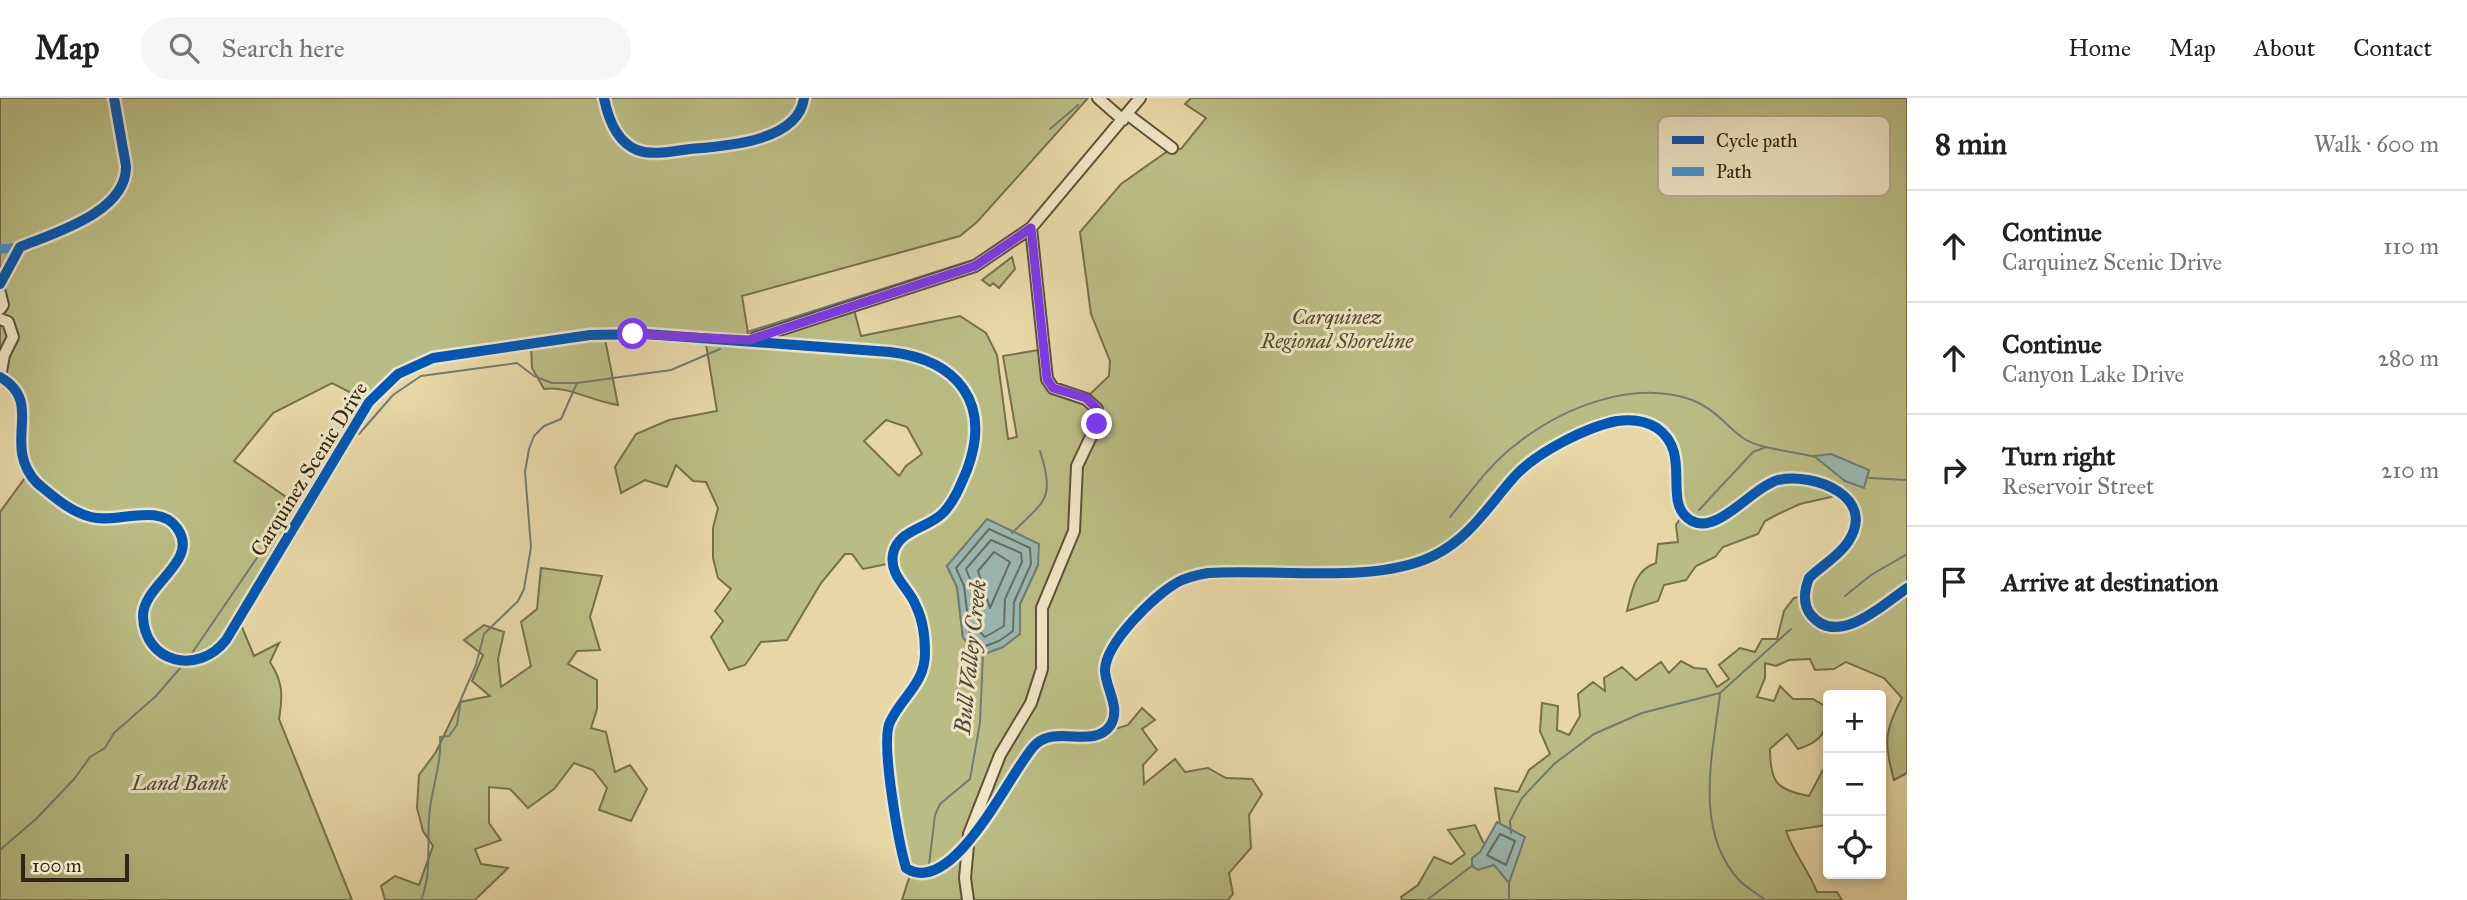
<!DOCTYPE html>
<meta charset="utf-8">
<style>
:root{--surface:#fff;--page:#f6f6f6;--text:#202124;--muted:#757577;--line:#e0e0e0}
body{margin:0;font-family:"IM FELL Great Primer",serif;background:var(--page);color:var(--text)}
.controls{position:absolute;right:21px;bottom:21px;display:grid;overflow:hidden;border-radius:7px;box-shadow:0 4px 10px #0003}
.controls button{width:63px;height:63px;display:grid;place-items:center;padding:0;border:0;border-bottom:2px solid var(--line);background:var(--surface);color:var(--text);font:35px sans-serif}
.scale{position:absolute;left:21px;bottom:18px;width:108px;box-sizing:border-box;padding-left:7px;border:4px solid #302516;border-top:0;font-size:19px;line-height:24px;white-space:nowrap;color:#302516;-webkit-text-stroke:5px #f0e5c4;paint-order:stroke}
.stop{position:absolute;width:21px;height:21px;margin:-16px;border:5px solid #7c3aed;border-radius:50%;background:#fff}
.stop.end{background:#7c3aed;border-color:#fff;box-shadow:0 2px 7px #0008}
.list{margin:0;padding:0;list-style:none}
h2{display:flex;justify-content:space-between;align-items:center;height:91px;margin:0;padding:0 28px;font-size:30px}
h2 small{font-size:23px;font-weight:400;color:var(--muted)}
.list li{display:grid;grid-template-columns:46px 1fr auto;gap:21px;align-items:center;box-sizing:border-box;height:112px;padding:0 28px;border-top:2px solid var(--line)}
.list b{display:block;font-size:26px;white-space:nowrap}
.list p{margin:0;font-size:23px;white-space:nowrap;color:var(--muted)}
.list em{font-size:23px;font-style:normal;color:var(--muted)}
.icon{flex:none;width:38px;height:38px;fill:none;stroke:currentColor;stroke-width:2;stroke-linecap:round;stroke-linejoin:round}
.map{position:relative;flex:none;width:1907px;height:802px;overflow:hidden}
header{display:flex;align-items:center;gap:42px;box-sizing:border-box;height:98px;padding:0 35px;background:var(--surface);border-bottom:2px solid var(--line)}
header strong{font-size:33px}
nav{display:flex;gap:38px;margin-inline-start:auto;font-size:24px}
.search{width:490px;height:63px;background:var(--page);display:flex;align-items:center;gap:18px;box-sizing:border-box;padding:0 24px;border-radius:38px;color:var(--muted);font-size:26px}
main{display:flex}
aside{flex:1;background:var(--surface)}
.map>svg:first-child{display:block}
.green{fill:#babd83;stroke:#75714c;stroke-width:2;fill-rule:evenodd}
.water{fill:#9ab7b0;stroke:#707d72;stroke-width:2}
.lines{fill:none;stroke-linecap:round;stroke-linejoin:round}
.shore{stroke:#656e63;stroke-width:2}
.stream{stroke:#707d72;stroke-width:2}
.minor-casing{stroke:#5e523a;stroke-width:14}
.minor{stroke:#f0e5c4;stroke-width:10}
.quiet{stroke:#3d95d4;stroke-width:9;stroke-dasharray:18 9;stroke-linecap:butt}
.cycleway-casing{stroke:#f0e5c4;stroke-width:15}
.cycleway{stroke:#0057b8;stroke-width:10}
.route{stroke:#7c3aed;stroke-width:9}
.labels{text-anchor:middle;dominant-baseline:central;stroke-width:6;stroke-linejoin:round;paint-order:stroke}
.park-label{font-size:21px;font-style:italic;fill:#524b31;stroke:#f0e5c4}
.street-label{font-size:21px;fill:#302516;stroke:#f0e5c4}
.water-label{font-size:23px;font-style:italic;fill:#4a4a3c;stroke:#f0e5c4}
.key{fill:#f0e5c4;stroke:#b6ab90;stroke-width:2}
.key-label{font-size:19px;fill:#302516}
</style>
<header>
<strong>Map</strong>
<div class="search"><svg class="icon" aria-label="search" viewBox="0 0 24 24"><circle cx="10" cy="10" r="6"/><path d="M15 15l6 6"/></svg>Search here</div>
<nav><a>Home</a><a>Map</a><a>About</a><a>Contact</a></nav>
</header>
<main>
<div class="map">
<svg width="1907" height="802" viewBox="0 0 1907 802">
<rect width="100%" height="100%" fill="#e8d7a5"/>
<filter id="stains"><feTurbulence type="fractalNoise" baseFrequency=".00286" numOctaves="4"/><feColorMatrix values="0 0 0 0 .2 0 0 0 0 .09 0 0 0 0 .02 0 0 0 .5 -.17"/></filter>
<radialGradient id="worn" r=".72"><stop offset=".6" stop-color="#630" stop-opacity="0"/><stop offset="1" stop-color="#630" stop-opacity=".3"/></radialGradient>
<path class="green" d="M0,0H1088L977,124L960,138L742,198L749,241L853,208L861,238L960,218L986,235L997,257L1008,341L1017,339L1003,258L1045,251L1047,281L1086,300L1109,278L1110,263L1091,216L1080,134L1121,86L1172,50L1181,51L1206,20L1185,6L1191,0H1907V675L1894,682C1884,646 1884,633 1902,600L1884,580L1846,564L1834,571L1815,572L1810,561L1789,562L1776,568L1765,565V580L1757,599L1774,603L1780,588L1793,601H1813L1828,610C1828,634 1821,644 1798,651L1787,636L1770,651C1770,685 1777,692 1809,698L1823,672L1828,673V727L1786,733C1794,756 1808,771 1817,794H1837L1842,802H1402L1401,799L1418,787L1434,759L1451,766L1465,756L1448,732L1475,727L1483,744L1505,761L1495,690L1518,694L1529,672L1550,656L1540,633L1542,605L1558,608L1557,632L1569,637L1580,618L1578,596L1593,584L1605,593L1604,580L1622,569L1636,582L1661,564L1669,575L1681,563L1694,570L1706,571L1717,589L1729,581L1719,567L1740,550L1755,554L1762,541H1777L1784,513L1794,500L1804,498L1806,489L1839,454L1855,423L1844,396L1800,406L1778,416L1765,423L1758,436L1723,449L1715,459L1696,468L1686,482L1664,487L1658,503L1627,513C1632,492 1635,472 1656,465L1658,446L1678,444L1676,427L1683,416L1678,367L1660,332L1620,323L1537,359L1471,431L1406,468L1219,474L1170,489L1107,559L1114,605L1103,635L1128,627L1142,610L1155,622L1142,631L1157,652L1143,667L1144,686L1175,661L1185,674L1208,670L1226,680L1252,681L1262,696L1249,717L1251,750L1229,775L1233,796L1228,802H902L910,777L906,770L886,638L918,584L922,528L892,465L863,471L852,456H845L821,485L787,542L761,544L745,567L729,572L711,539L723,523L715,513L731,491L718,480L713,460V430L718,410L706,384L693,383L676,367L667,389L645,382L621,395L615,369L636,336L669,322L717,313L705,240L604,236L618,307C594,304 566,287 544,291L532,270L531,245L425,262L369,304L332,285L273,315L234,363L305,412L239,522L254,558L279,545L270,564C283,584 283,597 279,621L352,802H0V414L27,377C3,352 27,329 18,302C15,294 5,286 0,279ZM886,322L907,329L922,356L906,368L899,378L864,343ZM1038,467L1020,506V536L963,540L957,489L947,468Z
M1012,159L1015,171L999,190L993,185L990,188L982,182Z
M541,470L602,478L590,519L600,552L577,553L568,566L597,582V611L591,630L606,634L615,674L630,667L647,691L631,723L599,712L607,690L593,672L574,665L554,691L528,710L510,691L489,689V725L501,742L475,751L481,766L508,770L475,802H385L381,788L395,778L419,787L433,748L423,733L417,710L419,677L436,654L460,604L490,598L472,583L483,557L464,542L484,527L504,534L498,561L501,589L531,568L521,524L537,511Z"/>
<path class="water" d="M1831,356L1869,372L1864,390L1845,383L1814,358Z
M987,421L1039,446L1038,467L1020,506V536L1003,549L982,557L963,540L957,489L947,468Z
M1497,724L1525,739L1509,785L1494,767L1478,772L1472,768V760L1480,754Z"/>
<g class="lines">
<path class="shore" d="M989,431L1030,450L1031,466L1014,504L1013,533L999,543L983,549L970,537L964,488L956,470Z
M991,442L1021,455L1022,464L1005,501L1004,528L985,539L979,533L972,486L966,471Z
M994,454L1010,464L990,510L978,473Z
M1500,736L1515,743L1506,767L1487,757Z"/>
<path class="stream" d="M1050,31L1078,7
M747,234L973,162
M359,336L393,297L421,278L517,265L534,278L552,285H577L671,272L720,251
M1869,380L1907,382
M1699,412L1753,354L1766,349
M1450,419C1470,395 1489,367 1514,348C1561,310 1632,281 1692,302C1714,310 1725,327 1743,340C1761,352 1794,353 1815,359
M1012,435C1044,403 1056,402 1040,353
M1845,498L1871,477L1907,456
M190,558L291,410
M1720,596C1713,655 1693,732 1739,782C1746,790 1757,795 1765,802
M1511,735L1510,723L1522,700L1554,666L1594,636L1642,615L1720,595L1791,531
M0,752L37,720L75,680L90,659L105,650L114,635L156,598L182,568
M929,767L935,717L940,706L970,681L980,625L983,555
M421,802C432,776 427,748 429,721C430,693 442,669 440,639L449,638L457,627L461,601L476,567L484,536L518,503L524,491L531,449L525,374L529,351L534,338L544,328L561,321L577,285
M1427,802L1473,767
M1509,802V786"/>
<defs>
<path id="minor" d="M1098,0L1123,22
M1127,16L1172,50
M0,195L3,207L0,211
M0,221L8,224L13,239L4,257L0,279
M755,240L975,168L1031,130L1140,0
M0,279C46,305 0,346 37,385C53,398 70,414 91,419C116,426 159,404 177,430C201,463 143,486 143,518C144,565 198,578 226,542L369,304L398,276L433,260L590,237L646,236L890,254C958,262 992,305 967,372C961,386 955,402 944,414C930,430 898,431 893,456C889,479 909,489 916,508C923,522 925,539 925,555C925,586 902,598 890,624C880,644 899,746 906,770C955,802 1014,665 1036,646C1057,627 1093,651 1110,628C1122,610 1105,590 1105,572C1106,544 1155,497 1178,484C1187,479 1197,477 1208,475C1275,470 1373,487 1433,458C1470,440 1489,407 1515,378C1536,355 1586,329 1617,323C1631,321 1645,322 1657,330C1694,356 1660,406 1692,423C1718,437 1752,389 1778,382C1814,374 1878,399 1848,444C1838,459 1821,468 1809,480C1804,493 1802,506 1811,517C1838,550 1884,506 1907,490
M968,802L965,780L969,736L1000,657L1031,605L1042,571V510L1074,433L1077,368L1097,326V311L1086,301L1053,290L1047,281L1031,130"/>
</defs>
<use href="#minor" class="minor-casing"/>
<use href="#minor" class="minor"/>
<path class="quiet" d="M0,151L20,149"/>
<defs>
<path id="cycleway" d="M604,0C608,20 617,44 637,52C653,58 674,53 690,51C725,48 798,44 804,0
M0,186L20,149C54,135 127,114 126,68L114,0
M0,279C46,305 0,346 37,385C53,398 70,414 91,419C116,426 159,404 177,430C201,463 143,486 143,518C144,565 198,578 226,542L369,304L398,276L433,260L590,237L646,236L890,254C958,262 992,305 967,372C961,386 955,402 944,414C930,430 898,431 893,456C889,479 909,489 916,508C923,522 925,539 925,555C925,586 902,598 890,624C880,644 899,746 906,770C955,802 1014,665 1036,646C1057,627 1093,651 1110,628C1122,610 1105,590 1105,572C1106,544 1155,497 1178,484C1187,479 1197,477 1208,475C1275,470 1373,487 1433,458C1470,440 1489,407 1515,378C1536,355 1586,329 1617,323C1631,321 1645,322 1657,330C1694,356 1660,406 1692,423C1718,437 1752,389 1778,382C1814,374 1878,399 1848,444C1838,459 1821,468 1809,480C1804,493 1802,506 1811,517C1838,550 1884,506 1907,490"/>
</defs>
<use href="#cycleway" class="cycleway-casing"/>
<use href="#cycleway" class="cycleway"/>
</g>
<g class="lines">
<path class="route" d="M633,236L749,242L975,168L1031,130L1047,281L1053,290L1086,300L1097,311V326"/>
</g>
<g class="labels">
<g class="park-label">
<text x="1337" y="219">Carquinez<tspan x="1337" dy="24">Regional Shoreline</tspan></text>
<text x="180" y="685">Land Bank</text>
</g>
<g class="street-label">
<text transform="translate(309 371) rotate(-58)">Carquinez Scenic Drive</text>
</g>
<g class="water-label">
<text transform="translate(970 559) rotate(-84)">Bull Valley Creek</text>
</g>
</g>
<rect x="1658" y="18" width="232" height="80" rx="10" class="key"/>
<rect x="1672" y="38" width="32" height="8" fill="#0057b8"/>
<rect x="1672" y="69" width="32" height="9" fill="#3d95d4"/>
<g class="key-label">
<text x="1716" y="49">Cycle path</text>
<text x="1716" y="80">Path</text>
</g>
<rect width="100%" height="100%" filter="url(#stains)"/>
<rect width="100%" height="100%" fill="url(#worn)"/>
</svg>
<div class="controls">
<button>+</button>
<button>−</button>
<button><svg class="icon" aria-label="locate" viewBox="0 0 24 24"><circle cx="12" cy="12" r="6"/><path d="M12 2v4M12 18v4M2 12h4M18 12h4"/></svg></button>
</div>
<div class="scale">100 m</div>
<div class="stop" style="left:633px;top:236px"></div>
<div class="stop end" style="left:1097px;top:326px"></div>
</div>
<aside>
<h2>8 min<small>Walk · 600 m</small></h2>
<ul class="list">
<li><svg class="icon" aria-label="ahead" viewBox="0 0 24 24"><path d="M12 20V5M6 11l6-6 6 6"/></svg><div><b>Continue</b><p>Carquinez Scenic Drive</p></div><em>110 m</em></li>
<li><svg class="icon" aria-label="ahead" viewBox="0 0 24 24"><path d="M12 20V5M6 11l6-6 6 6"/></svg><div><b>Continue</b><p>Canyon Lake Drive</p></div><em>280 m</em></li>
<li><svg class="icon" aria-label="right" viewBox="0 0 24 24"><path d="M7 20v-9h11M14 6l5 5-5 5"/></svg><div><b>Turn right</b><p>Reservoir Street</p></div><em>210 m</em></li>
<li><svg class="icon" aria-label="arrive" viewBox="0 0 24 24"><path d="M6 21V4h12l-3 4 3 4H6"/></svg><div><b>Arrive at destination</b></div></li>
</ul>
</aside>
</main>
